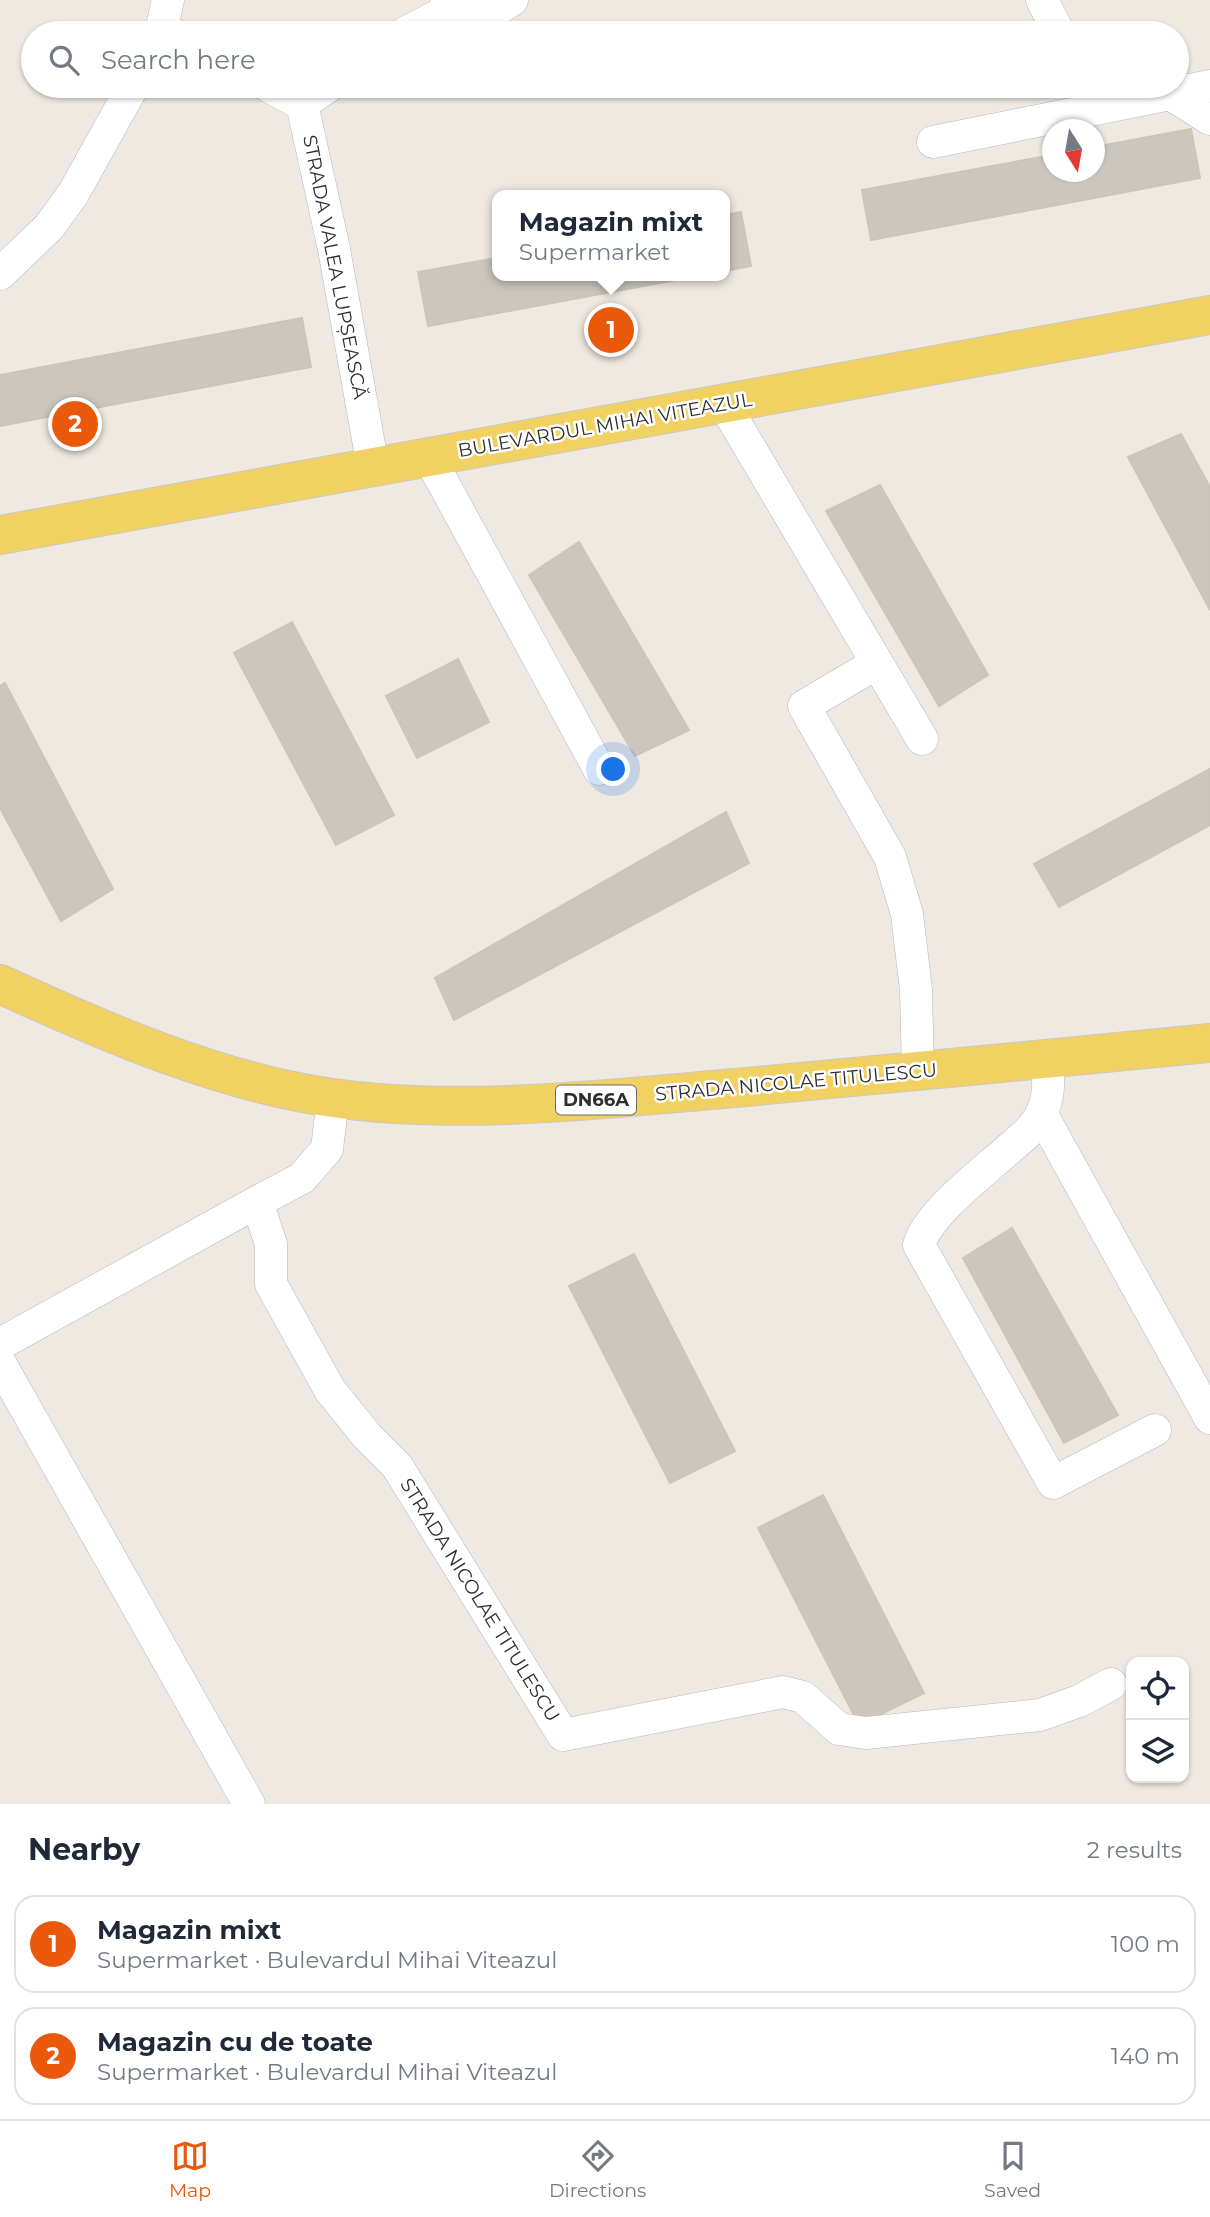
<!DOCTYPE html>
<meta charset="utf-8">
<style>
:root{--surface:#fff;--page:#f2f2f3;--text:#1f2937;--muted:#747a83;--line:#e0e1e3;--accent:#ea580c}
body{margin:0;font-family:Montserrat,sans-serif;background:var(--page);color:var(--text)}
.controls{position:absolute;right:21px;bottom:21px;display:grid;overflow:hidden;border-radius:14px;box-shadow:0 2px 5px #0004}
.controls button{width:63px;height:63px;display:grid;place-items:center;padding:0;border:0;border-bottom:2px solid var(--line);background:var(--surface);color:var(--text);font:35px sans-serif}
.compass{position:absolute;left:1042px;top:119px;width:63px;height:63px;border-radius:50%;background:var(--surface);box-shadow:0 2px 5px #0004;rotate:169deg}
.you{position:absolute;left:614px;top:770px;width:24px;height:24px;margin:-18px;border:5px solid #fff;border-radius:50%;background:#1a73e8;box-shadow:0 0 0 10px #1a73e833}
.badge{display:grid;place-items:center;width:46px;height:46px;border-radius:50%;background:var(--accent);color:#fff;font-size:23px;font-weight:700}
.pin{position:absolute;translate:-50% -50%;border:4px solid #fff;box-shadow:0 2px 7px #0006}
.popup{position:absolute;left:492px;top:190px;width:238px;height:91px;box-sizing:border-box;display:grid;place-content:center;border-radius:14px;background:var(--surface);filter:drop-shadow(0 2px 5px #0005);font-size:23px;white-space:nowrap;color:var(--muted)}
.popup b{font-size:26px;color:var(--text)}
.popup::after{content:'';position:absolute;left:50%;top:100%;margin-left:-14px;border:14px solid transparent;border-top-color:var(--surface)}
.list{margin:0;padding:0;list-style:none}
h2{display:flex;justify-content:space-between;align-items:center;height:91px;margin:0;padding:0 28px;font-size:30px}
h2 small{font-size:23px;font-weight:400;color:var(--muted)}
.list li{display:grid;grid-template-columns:46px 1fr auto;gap:21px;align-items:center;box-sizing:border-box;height:98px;margin:0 14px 14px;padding:0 14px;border:2px solid var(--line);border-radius:21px}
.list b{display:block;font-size:26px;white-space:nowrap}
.list p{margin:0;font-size:23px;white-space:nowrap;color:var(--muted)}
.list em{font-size:23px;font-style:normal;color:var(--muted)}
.icon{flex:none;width:38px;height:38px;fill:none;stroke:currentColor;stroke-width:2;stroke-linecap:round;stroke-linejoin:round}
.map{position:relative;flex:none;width:1210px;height:1804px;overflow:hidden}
.search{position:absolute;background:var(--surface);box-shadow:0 2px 5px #0004;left:21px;right:21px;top:21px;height:77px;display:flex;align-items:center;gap:18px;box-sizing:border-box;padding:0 24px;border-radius:38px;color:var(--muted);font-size:26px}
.sheet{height:315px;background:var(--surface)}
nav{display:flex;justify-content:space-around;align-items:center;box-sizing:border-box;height:98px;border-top:2px solid var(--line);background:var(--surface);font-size:19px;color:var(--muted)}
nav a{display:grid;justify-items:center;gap:4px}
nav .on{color:var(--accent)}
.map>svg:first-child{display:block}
.building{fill:#cbc7bf;stroke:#cbc5ba;stroke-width:2}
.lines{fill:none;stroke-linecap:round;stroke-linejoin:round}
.minor-casing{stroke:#b4b7c1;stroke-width:33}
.major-casing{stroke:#c9c9c9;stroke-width:40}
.minor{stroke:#fff;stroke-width:32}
.major{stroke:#f2d163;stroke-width:38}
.labels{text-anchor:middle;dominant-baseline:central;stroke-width:5;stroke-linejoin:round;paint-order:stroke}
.shield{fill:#fff;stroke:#6d6d6d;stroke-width:2}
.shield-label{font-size:18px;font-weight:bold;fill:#2e2e2e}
.street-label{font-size:19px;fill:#2e2e2e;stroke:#fff}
</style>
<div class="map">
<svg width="1210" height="1804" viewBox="0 0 1210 1804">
<rect width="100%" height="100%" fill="#efe9e1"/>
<path class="building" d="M1191,129L1200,178L871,240L862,190L1052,155V172H1094V147Z
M741,212L751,266L725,271V215Z
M497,258V276H697L428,326L418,272Z
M302,318L311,367L0,426V375Z
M1181,434L1210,487V610L1128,457Z
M880,485L988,675L939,706L826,511Z
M579,542L689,730L635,756L529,575Z
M292,622L394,815L336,845L234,653Z
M458,659L489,722L417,758L386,696Z
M5,683L113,889L61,921L0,808V686Z
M1210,769V825L1059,907L1034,864Z
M726,812L749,863L454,1020L435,978Z
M1012,1228L1118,1415L1064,1443L963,1258Z
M634,1254L735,1451L670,1483L569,1286Z
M823,1495L924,1693L859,1725L758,1528Z"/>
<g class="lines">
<defs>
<path id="minor" d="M168,0L162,27L172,33
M1042,0L1059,33
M447,11L501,7L512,0
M405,33L447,11V0
M268,86L302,104L334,249L373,467
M1172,95L1210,119
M302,104L329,86
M933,142L1210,86
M0,274L49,227L73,194L133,86
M724,404L922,739
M429,457L599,769
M877,663L804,706L890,857L907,914L916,990L918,1071
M1048,1059C1048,1077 1050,1096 1042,1112C1036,1127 1022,1138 1010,1148C985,1171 928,1213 919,1245L1053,1483L1155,1430
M333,1098L327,1149L302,1178L257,1202L271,1244V1284L330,1390L367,1436L397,1466L563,1735L783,1692L803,1697L839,1729L866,1733L1040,1715L1079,1701L1111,1684
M1042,1115L1210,1418
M0,1344L257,1202
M0,1363L249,1804"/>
<path id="major" d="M0,535L1210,315
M0,984C102,1031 222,1083 333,1098C463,1116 605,1099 735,1088C893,1073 1052,1059 1210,1043"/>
</defs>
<use href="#minor" class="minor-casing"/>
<use href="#major" class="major-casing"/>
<use href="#minor" class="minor"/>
<use href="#major" class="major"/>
</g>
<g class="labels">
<rect class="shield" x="556" y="1085.5" width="80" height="29" rx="5"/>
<g class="shield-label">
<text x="596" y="1100">DN66A</text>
</g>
<g class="street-label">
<text transform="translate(335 267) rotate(79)">STRADA VALEA LUPȘEASCĂ</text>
<text transform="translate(605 425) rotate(-10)">BULEVARDUL MIHAI VITEAZUL</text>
<text transform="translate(796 1082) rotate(-5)">STRADA NICOLAE TITULESCU</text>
<text transform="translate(480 1600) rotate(58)">STRADA NICOLAE TITULESCU</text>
</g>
</g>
</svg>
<div class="controls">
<button><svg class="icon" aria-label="locate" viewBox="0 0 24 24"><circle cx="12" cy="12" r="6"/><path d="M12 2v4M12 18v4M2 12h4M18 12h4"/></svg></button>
<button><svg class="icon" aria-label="layers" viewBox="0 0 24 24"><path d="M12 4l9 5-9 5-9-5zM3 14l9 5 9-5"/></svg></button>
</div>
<svg class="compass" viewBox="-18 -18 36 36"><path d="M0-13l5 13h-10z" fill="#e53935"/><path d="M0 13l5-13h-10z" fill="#747a83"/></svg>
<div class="you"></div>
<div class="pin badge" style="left:611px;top:330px">1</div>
<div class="popup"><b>Magazin mixt</b>Supermarket</div>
<div class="pin badge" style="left:75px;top:424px">2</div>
<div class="search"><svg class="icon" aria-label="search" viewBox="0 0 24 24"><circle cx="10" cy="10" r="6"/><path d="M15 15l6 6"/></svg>Search here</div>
</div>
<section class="sheet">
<h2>Nearby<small>2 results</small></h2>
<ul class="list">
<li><span class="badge">1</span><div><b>Magazin mixt</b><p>Supermarket · Bulevardul Mihai Viteazul</p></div><em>100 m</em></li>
<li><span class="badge">2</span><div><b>Magazin cu de toate</b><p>Supermarket · Bulevardul Mihai Viteazul</p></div><em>140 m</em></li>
</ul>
</section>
<nav>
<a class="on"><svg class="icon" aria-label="map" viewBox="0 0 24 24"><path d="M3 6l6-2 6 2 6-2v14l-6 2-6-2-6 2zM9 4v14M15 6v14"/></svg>Map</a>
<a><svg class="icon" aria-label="directions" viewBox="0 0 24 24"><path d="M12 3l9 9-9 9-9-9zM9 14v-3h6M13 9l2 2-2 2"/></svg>Directions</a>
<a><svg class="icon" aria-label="saved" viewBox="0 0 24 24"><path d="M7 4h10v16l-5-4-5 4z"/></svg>Saved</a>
</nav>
